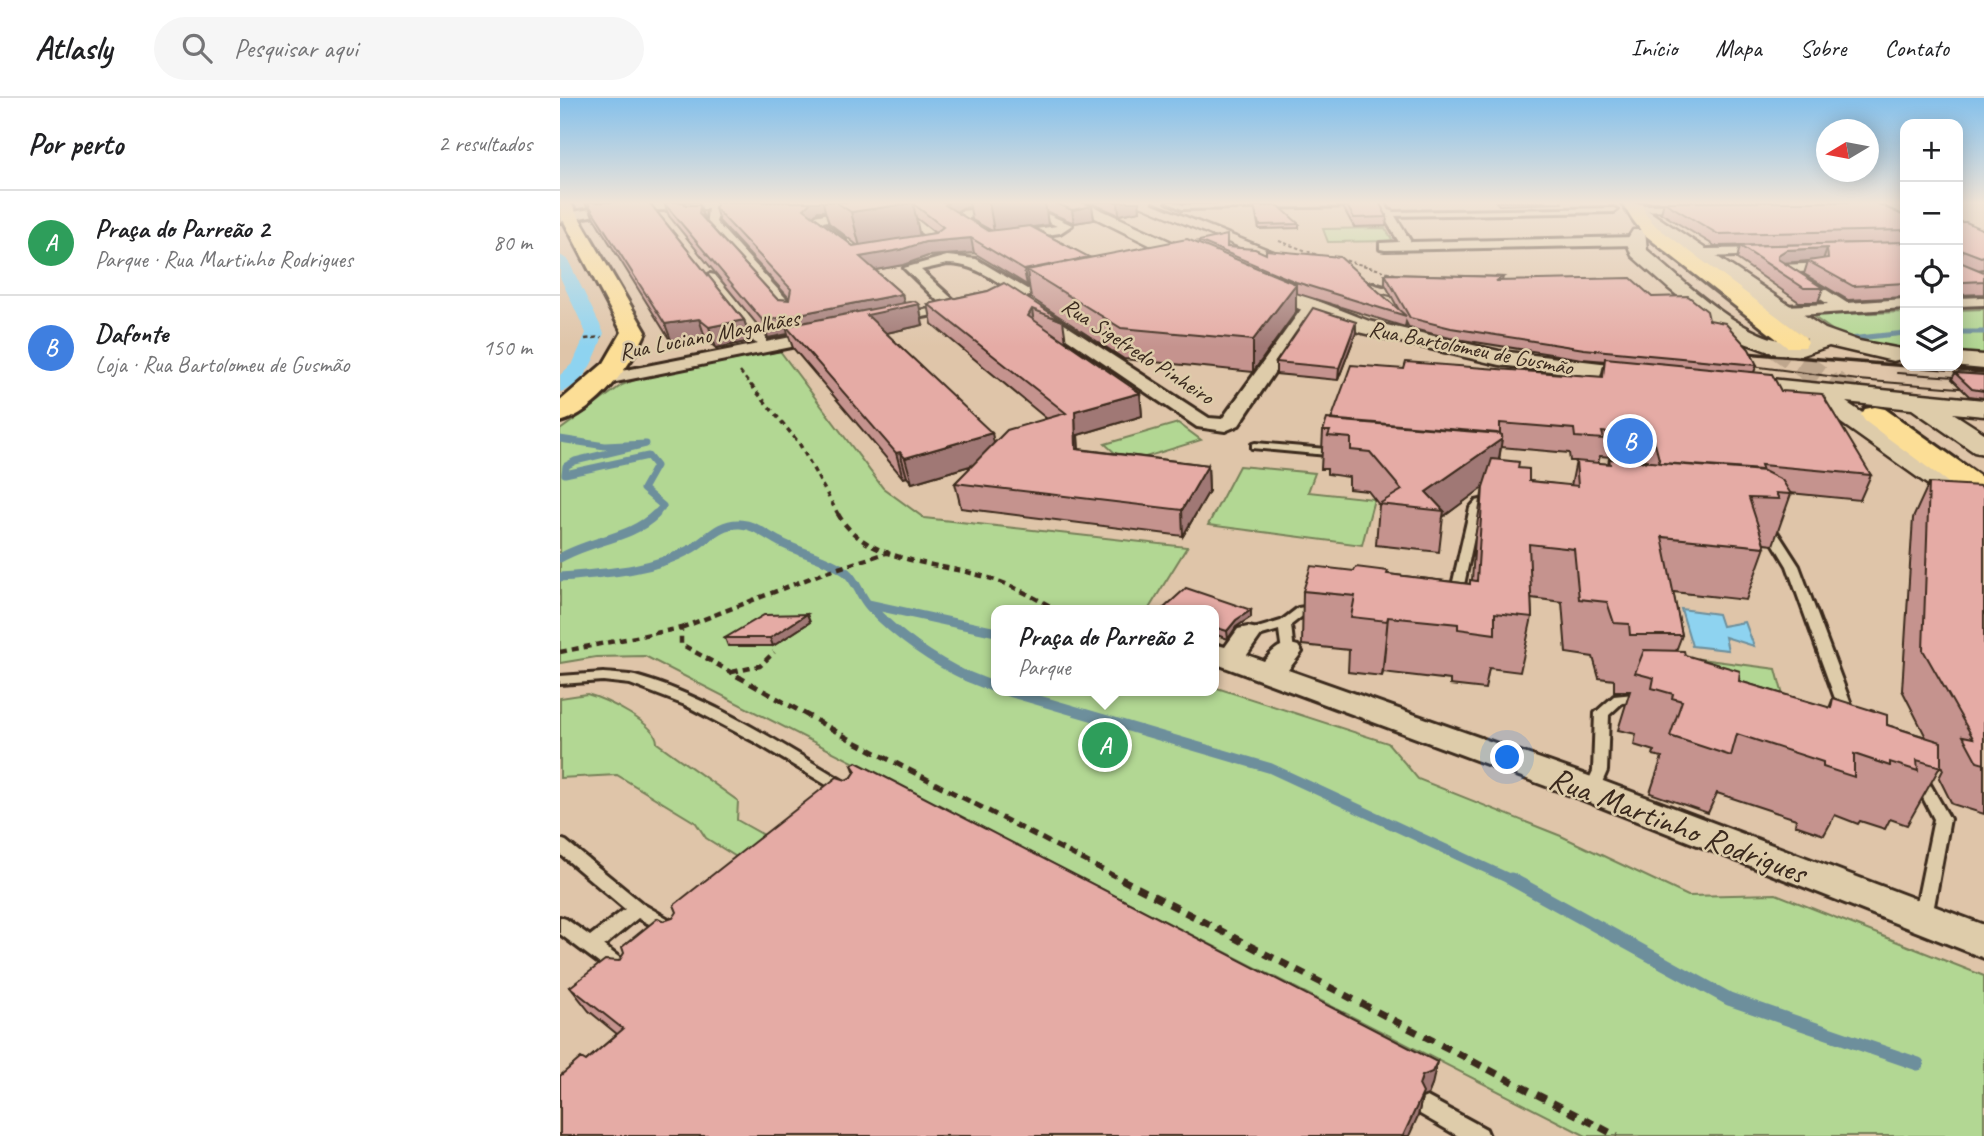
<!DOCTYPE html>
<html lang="pt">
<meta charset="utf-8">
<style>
:root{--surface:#fff;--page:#f6f6f6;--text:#202124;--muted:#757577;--line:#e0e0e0;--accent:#3b2a1e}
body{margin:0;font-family:Caveat,sans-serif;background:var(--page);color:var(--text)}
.controls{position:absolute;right:21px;top:21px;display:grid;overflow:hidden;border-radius:14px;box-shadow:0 4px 18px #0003}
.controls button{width:63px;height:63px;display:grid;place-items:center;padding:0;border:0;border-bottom:2px solid var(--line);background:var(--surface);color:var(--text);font:35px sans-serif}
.compass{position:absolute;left:1256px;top:21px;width:63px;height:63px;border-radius:50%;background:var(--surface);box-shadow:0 4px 18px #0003;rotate:260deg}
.you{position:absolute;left:948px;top:660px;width:24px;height:24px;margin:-18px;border:5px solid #fff;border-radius:50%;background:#1a73e8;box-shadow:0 0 0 10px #1a73e833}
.badge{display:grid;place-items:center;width:46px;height:46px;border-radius:50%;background:var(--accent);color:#fff;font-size:23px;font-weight:700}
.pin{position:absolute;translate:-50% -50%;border:4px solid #fff;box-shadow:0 2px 7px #0006}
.popup{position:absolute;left:431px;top:507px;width:228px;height:91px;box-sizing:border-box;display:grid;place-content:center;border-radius:14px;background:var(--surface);filter:drop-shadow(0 2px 5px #0005);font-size:23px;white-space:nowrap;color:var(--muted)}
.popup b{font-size:26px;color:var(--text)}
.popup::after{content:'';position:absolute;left:50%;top:100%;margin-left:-14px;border:14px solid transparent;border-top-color:var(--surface)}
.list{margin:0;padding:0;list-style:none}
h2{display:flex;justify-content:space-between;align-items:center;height:91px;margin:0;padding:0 28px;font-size:30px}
h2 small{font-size:23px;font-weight:400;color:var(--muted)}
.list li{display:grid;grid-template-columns:46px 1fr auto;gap:21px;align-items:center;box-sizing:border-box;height:105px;padding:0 28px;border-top:2px solid var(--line)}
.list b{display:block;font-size:26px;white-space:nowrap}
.list p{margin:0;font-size:23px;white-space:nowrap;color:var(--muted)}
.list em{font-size:23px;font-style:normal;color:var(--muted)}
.icon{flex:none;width:38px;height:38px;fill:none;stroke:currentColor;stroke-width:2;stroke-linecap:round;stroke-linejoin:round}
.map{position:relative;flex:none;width:1424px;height:1038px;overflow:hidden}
header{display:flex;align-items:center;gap:42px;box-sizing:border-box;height:98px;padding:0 35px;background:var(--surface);border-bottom:2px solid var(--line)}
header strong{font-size:33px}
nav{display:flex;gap:38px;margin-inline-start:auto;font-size:24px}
.search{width:490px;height:63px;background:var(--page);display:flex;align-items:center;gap:18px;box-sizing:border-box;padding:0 24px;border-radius:38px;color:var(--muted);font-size:26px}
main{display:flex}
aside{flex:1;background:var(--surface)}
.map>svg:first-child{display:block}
.green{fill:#b2d793;stroke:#768058;stroke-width:2}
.water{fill:#8ed3f0;stroke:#6d8f9c;stroke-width:2}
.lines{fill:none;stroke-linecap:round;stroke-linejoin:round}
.stream-far4{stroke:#6d8f9c;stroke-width:5}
.stream-far3{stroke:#6d8f9c;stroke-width:7}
.stream-far2{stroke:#6d8f9c;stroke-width:9}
.stream-far1{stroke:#6d8f9c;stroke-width:10}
.stream{stroke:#6d8f9c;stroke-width:13}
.canal{fill:#8ed3f0;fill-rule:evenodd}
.primary-tunnel-far1{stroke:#bea68d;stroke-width:24;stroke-dasharray:24 11;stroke-linecap:butt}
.primary-tunnel{stroke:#bea68d;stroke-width:30;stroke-dasharray:30 15;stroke-linecap:butt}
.lane-casing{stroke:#3b2a1e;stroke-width:6}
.street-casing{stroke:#3b2a1e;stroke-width:6}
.secondary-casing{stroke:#3b2a1e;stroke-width:5}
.primary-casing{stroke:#3b2a1e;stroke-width:6}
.path-far5{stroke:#3b2a1e;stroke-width:2;stroke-dasharray:3.5 2.5;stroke-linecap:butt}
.path-far4{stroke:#3b2a1e;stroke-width:2.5;stroke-dasharray:4.5 3.5;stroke-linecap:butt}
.path-far3{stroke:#3b2a1e;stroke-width:3.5;stroke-dasharray:5 4.5;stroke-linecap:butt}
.path-far2{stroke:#3b2a1e;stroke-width:4.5;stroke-dasharray:7 5;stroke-linecap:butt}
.path-far1{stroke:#3b2a1e;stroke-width:5;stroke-dasharray:9 6;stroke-linecap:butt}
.path{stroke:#3b2a1e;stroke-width:7;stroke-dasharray:10 8;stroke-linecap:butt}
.lane{fill:#deccaa;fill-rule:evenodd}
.street{fill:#deccaa;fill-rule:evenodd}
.secondary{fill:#deccaa;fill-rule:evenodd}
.primary{fill:#fcde96;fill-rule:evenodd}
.tram{stroke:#3b2a1e;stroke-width:2}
.rail-far1{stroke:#3b2a1e;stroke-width:2.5}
.rail{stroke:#3b2a1e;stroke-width:3.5}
.wall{fill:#c5938e;stroke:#3b2a1e;stroke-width:2;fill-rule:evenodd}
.shaded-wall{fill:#a07874;stroke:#3b2a1e;stroke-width:2}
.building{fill:#e5aba5;stroke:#3b2a1e;stroke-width:2}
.labels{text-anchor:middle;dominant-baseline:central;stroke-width:5;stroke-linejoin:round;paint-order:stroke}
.far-street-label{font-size:23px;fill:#3b2a1e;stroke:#deccaa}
.near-street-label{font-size:33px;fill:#3b2a1e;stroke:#deccaa}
</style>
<header>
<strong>Atlasly</strong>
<div class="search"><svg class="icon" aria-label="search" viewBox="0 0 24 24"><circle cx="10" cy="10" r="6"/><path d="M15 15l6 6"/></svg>Pesquisar aqui</div>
<nav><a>Início</a><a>Mapa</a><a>Sobre</a><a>Contato</a></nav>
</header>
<main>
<aside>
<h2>Por perto<small>2 resultados</small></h2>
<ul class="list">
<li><span class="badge" style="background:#2e9e5b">A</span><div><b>Praça do Parreão 2</b><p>Parque · Rua Martinho Rodrigues</p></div><em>80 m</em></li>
<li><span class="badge" style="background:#3f7fe0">B</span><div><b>Dafonte</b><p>Loja · Rua Bartolomeu de Gusmão</p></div><em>150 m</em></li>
</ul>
</aside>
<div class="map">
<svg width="1424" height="1038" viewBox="0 0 1424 1038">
<rect width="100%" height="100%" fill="#dfc5a9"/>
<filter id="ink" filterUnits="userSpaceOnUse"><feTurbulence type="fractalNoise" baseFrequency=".0143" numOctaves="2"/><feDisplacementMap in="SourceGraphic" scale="14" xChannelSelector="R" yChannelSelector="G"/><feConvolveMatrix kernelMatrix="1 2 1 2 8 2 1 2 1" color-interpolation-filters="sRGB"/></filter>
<g filter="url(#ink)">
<path class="green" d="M825,130L833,143L768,144L763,131Z
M1424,211V259L1398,257V212Z
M1345,214V253L1289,244L1251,217Z
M220,253L323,390L364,420L627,449L588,512H436V593H654V589L828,645L858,681L1001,738L1128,798L1216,796L1424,878V1038H1026L85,558L36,559L0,565V332L62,287L80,280Z
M618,325L641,342L566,365L545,346Z
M679,368L755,375L748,394L814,401L802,447L648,427Z
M1125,559L1216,571L1226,609Z
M27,596C45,601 98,626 97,645L178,703L177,722L227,750L199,773L146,740L136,725L57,677L0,680V600Z"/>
<path class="water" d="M1121,511L1158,516L1162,528L1185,524L1194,548L1165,539L1168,552L1132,548Z"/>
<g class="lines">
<path class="stream-far4" d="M1398,234H1424
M1289,241L1345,235"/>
<path class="stream-far3" d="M0,341L45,348L86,346L15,363L6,368L5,376L88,358L96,368L83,391L103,408L94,418"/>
<path class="stream-far2" d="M0,460C30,442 71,441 96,416
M0,479C45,475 89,474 129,452C147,443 157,425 180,426C196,427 204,436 218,443C239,455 267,460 286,474C297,483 300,499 310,509C338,538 374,563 410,580
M308,506L436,534"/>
<path class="stream-far1" d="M406,578L436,590
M447,593L710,670L954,783"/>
<path class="stream" d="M951,781L1169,901L1358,966"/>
<path class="canal" d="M0,157L8,162L44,235C36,257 26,288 0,294V277L13,265L26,235L0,179Z"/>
<path class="primary-tunnel-far1" d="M1211,245L1274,289"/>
<path class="primary-tunnel" d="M1272,287L1315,317"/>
<defs>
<path id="lane" d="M607,104H614L623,107L798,104L801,106L798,108L622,111Z
M810,104L825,106L830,114L1054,110L1057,112L1054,114L828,118L821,108Z
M695,345L778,352L783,355L778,358L692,350V346Z
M934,399L939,402L938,404L924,407L920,411L901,501L895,505L891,504L889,501L910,410L916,403Z
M1206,422L1210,423L1239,468L1295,617L1293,620H1283L1281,617L1227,468L1201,425Z
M759,507L765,511L763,514L745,516L731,527L734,554L733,557H723L722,554L719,532L688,541L682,537L684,534L721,523L738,510Z
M43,575C53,576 65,576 75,578C149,598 224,648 290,687L293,691L290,695L285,697L280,695L193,643L125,607L70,586L43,583L0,586V578Z
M1084,595L1089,597L1091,600L1089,603L1062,605L1049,617L1047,673L1037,696L1032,698L1027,696L1024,692L1033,673L1035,615L1054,598Z
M1355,679L1370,686L1390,721L1372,819L1369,824L1363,826L1357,824L1354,819L1374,721L1360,694L1350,689L1347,685L1350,681Z
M0,741L6,743L83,806L114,824L117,829L114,834L108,836L78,820L44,848L68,866L71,872L68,878L62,880L56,878L0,836V819L6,821L30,838L65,811L0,756Z
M867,999L926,1031L929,1038H898L860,1016L857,1009L860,1002Z"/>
<path id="street" d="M154,104L193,105V109L189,110L160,111L156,124L234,209V215H224L146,128L148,111L55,113L0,124V116L55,107Z
M311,104H323L319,112L263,124L285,141V147H275L250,124L254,118L310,107Z
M462,105L512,127L500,135L432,145L390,121L402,113ZM461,112L497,128L434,137L404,121Z
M1139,106L1145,109L1143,111L1077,113L1071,110L1077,107Z
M327,107L339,109L384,141L347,151V145L368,140L332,114L323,112L321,110Z
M828,112L832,113L851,144L1075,139L1081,143L1075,147L825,152L820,151V145L839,144L822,116Z
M1219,150L1221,153L1214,157L1142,159L1135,155L1142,151Z
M387,158L416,161L467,191L506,183L513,187L506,191L322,227V221L383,208L344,170ZM387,166C413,166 431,179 452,194L397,205L361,172Z
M1345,162V170L1238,174L1287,205L1345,201V210L1224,218L1216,213L1224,208L1268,206L1218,173V167Z
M150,176L155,177L206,238V244L266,232L274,237L266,242L46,286L40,285L37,281L46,276L198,246L194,244L143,180Z
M1424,199V207L1398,208V200Z
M750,204L758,209L679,327L665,333L637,329L468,214L476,209L481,211L649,320L662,321L745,206Z
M688,529L698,531L701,537L687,557L704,563C715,551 721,543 738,548L742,554L728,572L1043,683L1424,827V860L1021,701L654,565V546L665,549L678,531Z"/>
<path id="secondary" d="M503,104H524L638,156L809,223L939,253L1092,271L1101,273L1104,278L1101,283L1092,285L939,267L794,233L624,164Z
M1077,105L1265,231L1299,243L1341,251L1345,256L1341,261L1333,263L1269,248L1239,258L1215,256L1182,244L1156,228L1108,190L1072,158L1066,143L1073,132H1085L1087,152C1122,181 1198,258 1247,241L1071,113L1069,110Z
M1398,255L1424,257V271L1392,268H1398Z
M1170,277L1424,302V318L1393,315L1424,335V356L1414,354L1352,311L1286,304L1417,392L1424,399V425L1413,423L1395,406L1246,300L1161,290L1157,285L1161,280Z"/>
<path id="primary" d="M0,104H10L86,234C72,267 36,315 0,324V303L44,265L62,234L0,116Z
M1061,104L1083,106L1085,116L1097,129L1245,239L1248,244L1245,249H1227L1085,137C1074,125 1069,115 1061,104Z
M1315,309L1325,311L1424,381V406L1413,403L1305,323L1301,317L1305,311Z"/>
</defs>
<use href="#lane" class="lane-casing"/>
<use href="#street" class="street-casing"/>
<use href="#secondary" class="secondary-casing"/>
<use href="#primary" class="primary-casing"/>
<path class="path-far5" d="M719,143L758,157
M780,161L839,177"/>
<path class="path-far4" d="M25,241L42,239
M180,274L192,289"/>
<path class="path-far3" d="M191,287L239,345L279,418"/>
<path class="path-far2" d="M278,416C306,466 380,464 429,480C453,487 476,501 498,512
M121,530L263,475L329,454
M0,554L121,530V546L181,580
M172,574L200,568L214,554"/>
<path class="path-far1" d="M177,578L295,644L564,783"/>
<path class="path" d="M561,781L1057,1038"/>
<use href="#lane" class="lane"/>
<use href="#street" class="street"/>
<use href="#secondary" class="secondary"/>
<use href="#primary" class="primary"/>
<path class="tram" d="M570,104L696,157
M803,191L850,203
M1177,266L1298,282L1424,292
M1337,275L1424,281"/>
<path class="rail-far1" d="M592,104L729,159
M789,178L818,186"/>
<path class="rail" d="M812,184L846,194
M1173,254L1424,274"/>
</g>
<path class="wall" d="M25,104H89L184,222L191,243L156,250L146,242L113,247L34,120L29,109H27Z
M157,104H522L532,108L534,122L514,125L486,113L488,127L472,129L529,160L639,146V143L706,156V152L839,212L825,186V176L943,179L942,183L1092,199L1149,222L1197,267L1194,274L1221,293L1311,377L1300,402L1230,395L1231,396L1213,447L1204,446L1205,449L1186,502L1113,494L1122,537L1116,553L1179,583L1269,610L1273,600L1327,627L1366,639L1342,592L1353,420L1369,385L1424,393V716L1392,706L1379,680L1383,672L1381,667L1347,727L1330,721L1325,731L1300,723L1298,726L1275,717L1264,737L1235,727L1236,721L1157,695L1148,715L1090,695L1102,659L1093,657L1094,653L1074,647L1076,636L1058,632L1070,593H1054V582L1039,580L1033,559L1006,555L1002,504L971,500L972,519L960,574L929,570L925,591L890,587V582L823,574L822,578L788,574L789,552L742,547L743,493L828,476L910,486L912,482L915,440L923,389L883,419L879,454L816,447L819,407L808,393L789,391V379L767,376V371H761L763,333L771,322L844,271L1041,279L1045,263L1022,261L890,240L849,230L846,224L845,229L736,195V214L693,274L564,261L471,200L469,187H467L414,155L368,158L343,167L315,172L342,196L344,205L363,227L326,235L434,345L487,321L372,226L368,206L428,193L503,223L506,244L580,295L582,318L518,337L519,351L648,367L649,393L623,438L401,410L395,385L413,367L352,385L347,379L343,380L233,250L228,236L208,240L109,118L104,105L126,107L144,121L217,201L229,202V200L159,123L155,110ZM410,109L412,122L432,133H428L396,114L402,110ZM258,113H265L269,125L297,147L293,148L253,118ZM355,119L375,135L359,138ZM941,349L1009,355L1010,363H1016L1011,388L969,383L958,370L939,362ZM1040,358L1087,362L1088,364L1049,361L1048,366L1038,365Z
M529,104H579L580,113L559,117Z
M784,104H819L827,119L826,128L794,129L784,111Z
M936,104H1002V105L939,107Z
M1085,104H1314L1345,118V199L1288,202L1244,176L1248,163L1224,165L1263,190L1258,204H1239L1177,161L1180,148L1315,145L1155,148L1101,115L1104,104Z
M694,108L739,126V130L699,131Z
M1398,124L1424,132V171L1418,172L1424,174V196L1398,197Z
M796,235L778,282L716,276V264Z
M1395,275L1424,277V300L1409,298L1392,281Z
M604,510L691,512V519L676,529L668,541L654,536V512H605Z
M250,524L213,548H168L165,540Z
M292,667L872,987L868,997L862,999L858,1018L26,963L57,936L29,913L10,889L59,863L104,823L113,820L286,682L292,679L295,675Z"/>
<path class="shaded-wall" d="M251,104H263L265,113H258L247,124L244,111Z
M390,104H409L410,109L402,110L388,120L385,107Z
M429,104H485L488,127L434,134Z
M558,104H579L580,113L559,117Z
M353,105L360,139L300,149L291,114Z
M140,107L144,121L139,116Z
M532,108L534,122L514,125L512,112Z
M411,140L414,155L368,158L343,167L304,174L300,159L365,144Z
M1267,150L1263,162L1222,165L1214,170L1218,157L1226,152Z
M529,159L467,172L469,187H467L464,172Z
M736,186V214L693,274V242Z
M342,196L345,209L359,206L363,227L313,238L226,228L228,236L208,240L203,223Z
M472,211L475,232L468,218Z
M139,221L146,242L113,247L105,226Z
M184,222L191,243L156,250L149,229Z
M796,224V235L778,282L779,270Z
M580,295L582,318L518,337L519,375L516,351L515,313Z
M432,335L437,360L352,385L345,360Z
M942,341L936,380L883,419L884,413L866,394Z
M340,354L347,379L343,380L336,355Z
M648,367L649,393L623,438L622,412Z
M691,512V519L676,529L668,541L667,533L676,522Z
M247,516L250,524L213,548L210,540Z
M828,519L823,574L822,578Z
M877,964L872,987L868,997L862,999L858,1018L849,1038H843L862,978Z"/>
<path class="building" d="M27,104H89L184,222L149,229L139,221L105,226Z
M110,104H123L126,107H140L139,116L217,201L229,202L231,191L155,110L157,104H251L244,111L293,148L375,135L383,129L351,104H390L385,107L428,133L470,128L529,159L464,172L411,140L365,144L340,152L300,159L342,196L203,223L104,105Z
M276,104H351L353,105L291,114Z
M493,104H522L532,108L512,112Z
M785,104H819L827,119L794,120Z
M1104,104H1314L1345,118V132L1158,136Z
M694,108H719L739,126L699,127Z
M1398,124H1406L1424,132V158L1421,159L1403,152L1401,159H1398Z
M667,137V149L695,151L706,156V152L780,159L846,218L736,184L639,143Z
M627,141L736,186L693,242L561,230L467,172Z
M1345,144V185L1293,188L1248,163L1268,160L1267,150L1226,152L1218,157V161L1263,190H1244L1180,148Z
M1398,159L1402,165L1424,174V183L1404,184L1401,186L1398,187Z
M825,176L943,179L936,183L1071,180L1092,199L1128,198L1147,213L1149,222L1165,225L1189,251L1197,267L1024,251L891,230L850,220Z
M444,185L503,223L472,211L468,218L580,295L515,313L516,351L648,367L622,412L395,385L447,332L506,315L368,206L428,193Z
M354,203L359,206L307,217L432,335L345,360L340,354L336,355L226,228Z
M753,210L796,224L779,270L716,264Z
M1045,260L1212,276L1221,293L1262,296L1311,377L1201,367L1203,373L1100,365L1093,338L1042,334L1044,341L1015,339L1014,331L940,325V336L771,322L791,267L844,271L846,264L1043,279Z
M1395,275L1424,277V293L1412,291Z
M767,321L937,335L942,337V341L866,394L884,413L819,406L842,392L810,354L791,352V340L768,338L770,333H763Z
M932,361L959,364L958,370L969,371V383L1018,388L1016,363L1050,366L1049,361L1202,372L1222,382L1231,396L1216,395L1219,401L1189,400L1205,449L1102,439L1122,537H1070L1069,526L1054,525L1047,504L1019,501L1014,451L969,446L972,519L935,515V536L898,531V526L828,519L827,523L791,519L795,498L743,493L751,468L794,473L796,469L828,473L827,476L910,486V482L917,483L923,389Z
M1369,385L1421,388L1424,393V666L1417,664L1403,638L1413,640L1363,552Z
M626,490L691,512L676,522L667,533L654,529V512H612L604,510Z
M247,516L210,540H165L204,517Z
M1084,552L1124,553L1125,557L1180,573L1179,583L1271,610L1273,600L1327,617V627L1381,644V669L1357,662L1358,673L1330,664V668L1294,656V679L1263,669V664L1177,636L1171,658L1110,638L1122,603L1112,600L1113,596L1092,590L1094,580L1075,575Z
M296,664L877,964L872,974L862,978L859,987L863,995L843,1038H0V978L21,960L26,963L63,931L10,889L45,862L59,863L64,855L62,849L98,820L104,823L113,820L117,814L114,807L277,679L286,682L292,679L296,673L292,667Z"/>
</g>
<linearGradient id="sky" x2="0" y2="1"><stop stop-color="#84c0eb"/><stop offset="0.42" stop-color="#f1e5d8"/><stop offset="1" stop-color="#f1e5d8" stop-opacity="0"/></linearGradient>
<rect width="1424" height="249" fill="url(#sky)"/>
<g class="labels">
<g class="far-street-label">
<text transform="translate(149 237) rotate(-11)">Rua Luciano Magalhães</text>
<text transform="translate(911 250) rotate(11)">Rua Bartolomeu de Gusmão</text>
<text transform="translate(578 253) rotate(33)">Rua Sigefredo Pinheiro</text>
</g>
<g class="near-street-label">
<text transform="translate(1118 727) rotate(21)">Rua Martinho Rodrigues</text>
</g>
</g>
</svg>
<div class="controls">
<button>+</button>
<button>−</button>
<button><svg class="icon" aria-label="locate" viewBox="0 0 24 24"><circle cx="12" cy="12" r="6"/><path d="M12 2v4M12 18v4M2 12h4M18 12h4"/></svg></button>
<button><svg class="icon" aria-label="layers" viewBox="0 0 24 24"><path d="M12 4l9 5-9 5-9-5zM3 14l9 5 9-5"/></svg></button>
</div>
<svg class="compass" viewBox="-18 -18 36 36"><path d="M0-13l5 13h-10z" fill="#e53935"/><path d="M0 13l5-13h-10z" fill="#757577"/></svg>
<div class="you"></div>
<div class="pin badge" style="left:545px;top:647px;background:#2e9e5b">A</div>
<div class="popup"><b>Praça do Parreão 2</b>Parque</div>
<div class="pin badge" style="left:1070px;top:343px;background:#3f7fe0">B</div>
</div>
</main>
